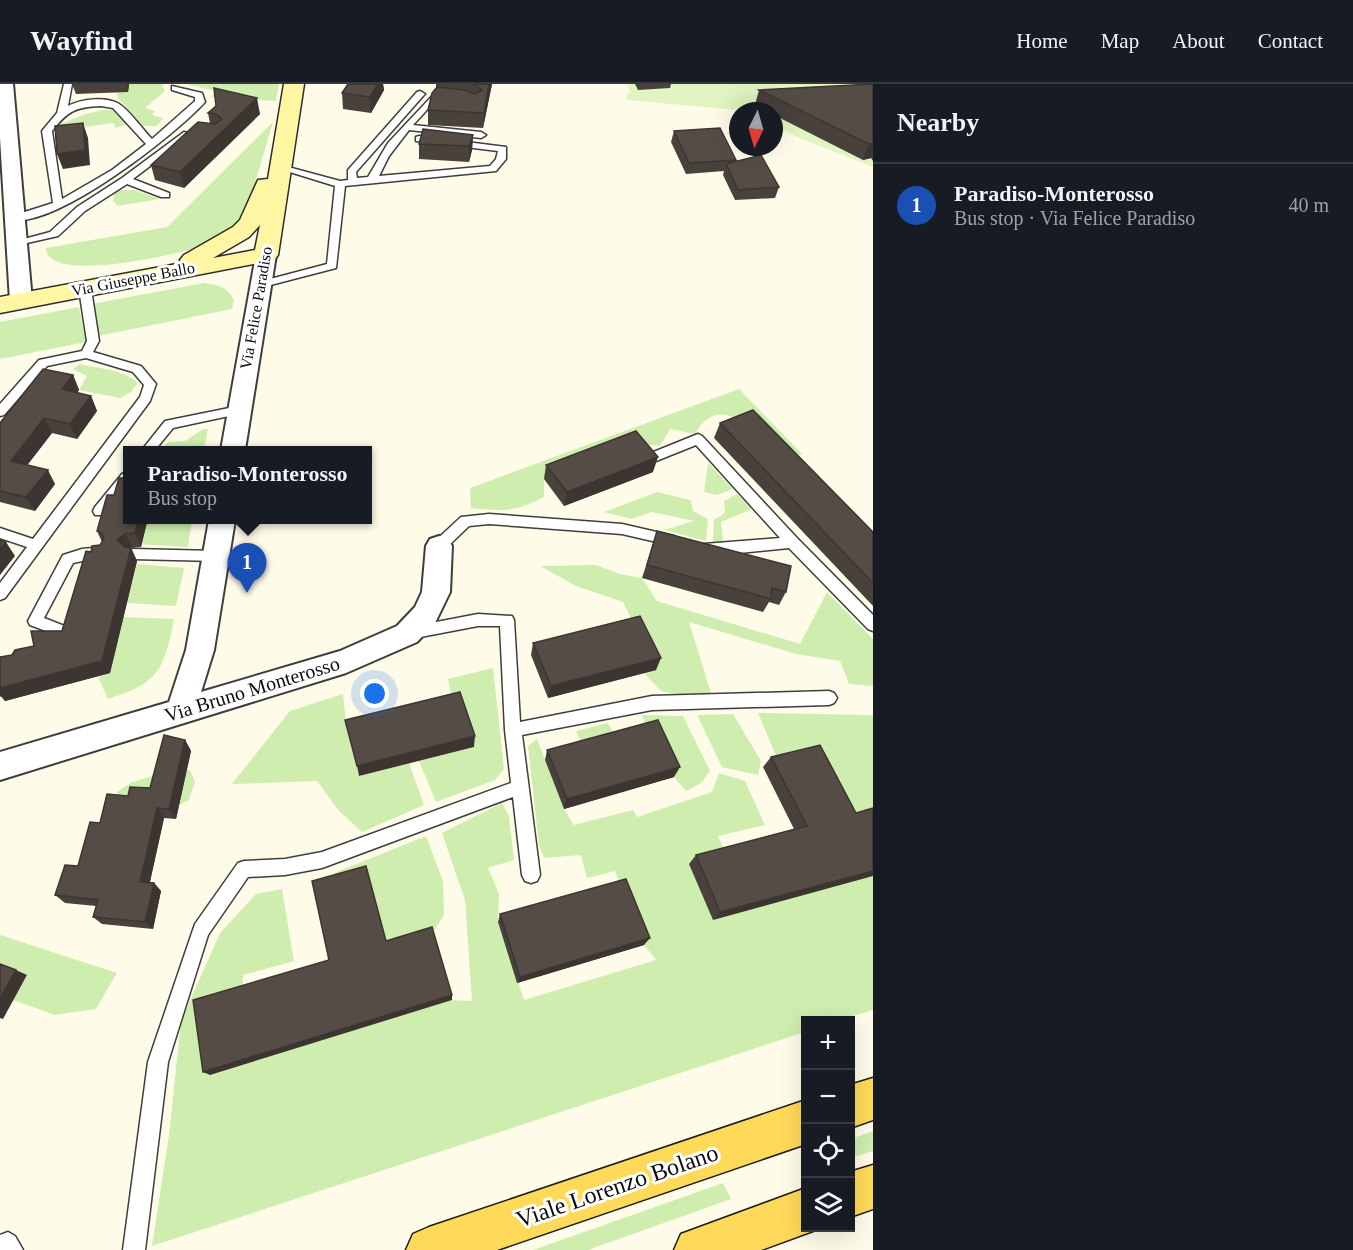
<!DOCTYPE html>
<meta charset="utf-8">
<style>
:root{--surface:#171b24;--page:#242831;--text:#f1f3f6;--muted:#9ea1a6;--line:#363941;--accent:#df8f94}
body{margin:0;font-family:Georgia,serif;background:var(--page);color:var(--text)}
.controls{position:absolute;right:18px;bottom:18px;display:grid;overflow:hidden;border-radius:0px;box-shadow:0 6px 24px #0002}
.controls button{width:54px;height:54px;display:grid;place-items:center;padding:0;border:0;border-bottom:2px solid var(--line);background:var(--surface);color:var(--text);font:30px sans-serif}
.compass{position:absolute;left:729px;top:18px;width:54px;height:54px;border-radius:50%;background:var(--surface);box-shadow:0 6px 24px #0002;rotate:185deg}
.you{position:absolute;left:375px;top:610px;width:21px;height:21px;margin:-15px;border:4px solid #fff;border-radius:50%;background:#1a73e8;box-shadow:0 0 0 9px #1a73e833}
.badge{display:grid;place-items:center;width:39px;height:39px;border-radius:50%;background:var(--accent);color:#fff;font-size:20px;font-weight:700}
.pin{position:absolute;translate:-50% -50px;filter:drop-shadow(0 2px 3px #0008)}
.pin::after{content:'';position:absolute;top:32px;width:21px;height:18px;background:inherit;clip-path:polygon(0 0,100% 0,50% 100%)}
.popup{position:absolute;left:123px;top:362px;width:249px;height:78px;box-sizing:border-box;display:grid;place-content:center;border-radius:0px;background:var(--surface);filter:drop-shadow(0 2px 4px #0005);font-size:20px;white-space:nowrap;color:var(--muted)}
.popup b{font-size:22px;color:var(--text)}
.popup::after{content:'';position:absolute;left:50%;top:100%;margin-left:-12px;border:12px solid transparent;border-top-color:var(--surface)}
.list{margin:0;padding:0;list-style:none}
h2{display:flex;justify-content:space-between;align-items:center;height:78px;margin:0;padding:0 24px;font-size:26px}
h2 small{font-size:20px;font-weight:400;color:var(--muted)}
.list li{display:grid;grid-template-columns:39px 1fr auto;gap:18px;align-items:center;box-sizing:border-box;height:84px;padding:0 24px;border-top:2px solid var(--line)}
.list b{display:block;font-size:22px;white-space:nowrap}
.list p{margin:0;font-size:20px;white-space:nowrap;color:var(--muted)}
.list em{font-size:20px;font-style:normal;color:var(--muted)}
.icon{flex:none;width:33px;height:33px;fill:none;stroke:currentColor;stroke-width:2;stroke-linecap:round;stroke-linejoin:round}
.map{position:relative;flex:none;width:873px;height:1166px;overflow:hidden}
header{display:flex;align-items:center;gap:36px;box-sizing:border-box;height:84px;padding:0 30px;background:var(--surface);border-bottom:2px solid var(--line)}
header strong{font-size:28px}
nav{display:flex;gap:33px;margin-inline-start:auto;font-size:21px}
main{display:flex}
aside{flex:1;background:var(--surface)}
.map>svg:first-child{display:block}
.green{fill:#cfedaf}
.pitch{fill:#e2f4c2}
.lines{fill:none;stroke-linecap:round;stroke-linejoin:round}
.service-casing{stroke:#3e3e3e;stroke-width:3}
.minor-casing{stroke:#3e3e3e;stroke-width:4}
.secondary-casing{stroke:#2d2d2d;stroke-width:3}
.primary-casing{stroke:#1c1c1c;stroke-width:3}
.service{fill:#fff;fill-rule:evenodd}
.minor{fill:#fff;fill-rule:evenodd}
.secondary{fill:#fff6a4;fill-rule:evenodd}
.primary{fill:#ffd959;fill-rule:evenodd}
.wall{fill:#49413c}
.shaded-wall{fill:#3c3531}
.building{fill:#554c46;stroke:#3c3531;stroke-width:1.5}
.labels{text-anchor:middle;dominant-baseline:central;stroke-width:6;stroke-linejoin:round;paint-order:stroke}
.far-street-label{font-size:16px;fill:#0b0b0b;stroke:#fff}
.street-label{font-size:20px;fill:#0b0b0b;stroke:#fff}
.near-street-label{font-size:24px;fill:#0b0b0b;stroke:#fff}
</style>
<header>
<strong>Wayfind</strong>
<nav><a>Home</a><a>Map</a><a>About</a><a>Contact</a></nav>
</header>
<main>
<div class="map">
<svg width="873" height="1166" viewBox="0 0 873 1166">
<rect width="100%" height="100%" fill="#fffbe9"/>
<path class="green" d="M105,0H164L162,1L165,7L145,24L155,27L152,31L163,34L157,42H143L117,13L118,10Z
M186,0H279L276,17L211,13L216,7Z
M102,26H113L128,40L115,44L114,39L84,43L62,51L61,40L83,31Z
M273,38L244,136C232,147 216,156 201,162C180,170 46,201 46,164L167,143Z
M120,106H135L160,115L118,122L113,117L114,110Z
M204,199C219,201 227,203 234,216L232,225L98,252L92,220Z
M79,223L86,258L0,275V238Z
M80,280C99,285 123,285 138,299L131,308L120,314L79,306L87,292L73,285Z
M739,305L802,370L784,379C760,355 722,302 695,350L670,345L660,362L643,360L544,395V413C512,429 505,427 471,424L470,404Z
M203,345H208L204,366H161L168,358L185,357Z
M708,379L733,405L717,411L704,408Z
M657,408L691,416L693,427L708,435L706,457L664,446L694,437L652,428L632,435L604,428Z
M737,410L752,425L721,438L723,457L713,460L714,435L721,432L725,428L724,417Z
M167,436H192L188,463L135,460L141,438L165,439Z
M137,480L184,484L176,522L127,519Z
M596,481L620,490L642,494L657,517L800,560L827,508L873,555V602L849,600L840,577L796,570L689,538L711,609L689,613L661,607L644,589L656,586L623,518L576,502L540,482Z
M123,533L174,535C164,586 159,599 108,615L98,593L110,589Z
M493,584L504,685L495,696L436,718L419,677L474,663L453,621L448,595Z
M343,610L347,647L359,692L409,679L424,721L362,748L339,727L317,697L232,700L290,627Z
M758,629L873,631V731L846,738L779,679Z
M733,630L761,677L758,691L722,683L697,631Z
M642,631L683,632L710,687L701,699L686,707L674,693L653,647L648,648Z
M608,639L617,656L584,666L576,647Z
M537,655L564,725L574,741L633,726L637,733L712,708L719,689L745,697L765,741L718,752L726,770L873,792V926L840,936H806L805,948L152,1162L169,1051L181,937L220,849L256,810L282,805L294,877L243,891L242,908L472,917L465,816L442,749L502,719L509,732L514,776L488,784L499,810L498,838L524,916L656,876L644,861L615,787L587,794L581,771L544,774L539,761L528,662Z
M173,686H190L195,698L189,716L179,721L116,720L117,708L132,698Z
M426,752L443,797L444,831L432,850L387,864L338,799L334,789Z
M0,851L117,889L96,925L55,931L13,916L27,892L0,881Z
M873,1047V1067L851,1074V1055Z
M723,1099L731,1115L588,1166H533Z"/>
<path class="pitch" d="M627,0H873V83L797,53L774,41V27H749L627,16V9H631Z"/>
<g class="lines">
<defs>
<path id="service" d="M64,0H72L68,22C81,15 106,12 119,20C129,26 143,46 152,55L195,17V13L172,6V2L202,9L205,18C175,51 58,143 12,136V132L53,119L42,47L57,29ZM101,22L113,24L146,60L112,86L62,115L52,47C68,27 75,23 101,22Z
M420,7L425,10L423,12L356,88L357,94L368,93L388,59L434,10L451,14L446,17L436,16L413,41L481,48L486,51L481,54L409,46L389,72L379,92L490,82L496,75L498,67L416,57V53L419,52L506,63V75L496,87L345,102L336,184L259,204L255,203V199L327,180L335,102L277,84V80L340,97L348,96V86L417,8Z
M184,48L192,50L133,95L169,109V113H161L127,100L85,127L58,152L18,161L13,158L50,148L77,123L122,94Z
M85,202L91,205L99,257L93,268L141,282L156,300L150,317L5,514L0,516V499L27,463L0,454V444L33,455L140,313L144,301L133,288L86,274L47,282L4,331L0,332V320L39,276L82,267L87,257L79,205Z
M239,322L243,323L245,326L243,329L173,344L155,366H142L165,337Z
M698,350L702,352L797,454L873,531V547L868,545L789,464L720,471L704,468L702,464L704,460L780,454L696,361L656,377L650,372L651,369Z
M127,388V402L105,431H95L93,427L95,423L122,390Z
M489,430L622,440L674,452L681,457L674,462L622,450L489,440L469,442L444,466H434L432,462L434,458L461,433Z
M102,463L107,464L109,468L107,472L73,479L44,534L67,543L69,547L67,551L62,553L30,541L28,537L63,471L82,465Z
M133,465L216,467L223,472L216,477L133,475L126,470Z
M478,530L512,532L514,536L520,638L652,612L829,607L834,609L837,614L834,619L829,621L652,626L522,651L540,791L537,797L531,799L525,797L522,791L513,713L322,784L285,791L248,793L208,851L168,978L145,1166H123L148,978L195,840L238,779L244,777L285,775L322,768L511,699L505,646L500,542H478L410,555L405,553L403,549L405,545L410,543Z
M8,1148L15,1152L23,1166H0V1151Z"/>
<path id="minor" d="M0,0H13L32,217L29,222L21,224L13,222L10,217L0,54Z
M266,165L273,167L276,171L245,366H221L256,171L259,167Z
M209,436H235L214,566L201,608L340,567L397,542L415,523L422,508L426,462L430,455L439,452L448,455L452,462L450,508L435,539L417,558L346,589L0,696V668L169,618L186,566Z"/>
<path id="secondary" d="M284,0H304L278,171L274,176L0,229V213L182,179L180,176L184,171L233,143L240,136L258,96L268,95ZM260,141L255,166L213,174L249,153Z"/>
<path id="primary" d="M873,994V1036L850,1044V1001Z
M806,1016V1060L497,1166H406L413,1150L429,1143Z
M873,1081V1125L850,1133V1088Z
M806,1104V1144H821L761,1166H674L681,1150Z"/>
</defs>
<use href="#service" class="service-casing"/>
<use href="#minor" class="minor-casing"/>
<use href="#secondary" class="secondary-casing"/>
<use href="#primary" class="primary-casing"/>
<use href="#service" class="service"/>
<use href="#minor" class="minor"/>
<use href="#secondary" class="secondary"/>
<use href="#primary" class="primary"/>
</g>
<path class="wall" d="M72,0H129L128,8L76,10Z
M348,0H383L384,6L371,29L343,25L342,9Z
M436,0H492L483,44L428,41V26L436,4Z
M635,0H671L670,4L638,6Z
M873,0V77L871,74L863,76L774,31V27H766L755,21L759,6Z
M208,29L260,30L184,104L155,96L151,81L210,39Z
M674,47L736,76V78L779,103L775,114L735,116L723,91L724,87L686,90L671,58Z
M473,51L472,66L469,78L419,75V60Z
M73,291L79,306L77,309L91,312L97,327L77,355L52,349L27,381L55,400L35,427L0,418V339Z
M720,339L873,448V522L714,354Z
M546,381L653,388L564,422L544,395Z
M127,435H167L166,439L147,438L141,463L131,464L137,477L110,589L5,617L1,612L12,571L34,562L62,547L91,468L100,461L102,458L97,447Z
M657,447L786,508L779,521L769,518L763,528L642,494Z
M533,559L656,586L548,614L531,571Z
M185,656L191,667L176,735L164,734L150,798L154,799L161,807L153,845L102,840L93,833L96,822L65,819L55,811L78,782L128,712L150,704Z
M547,666L674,693L564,725L545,676Z
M771,673L856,729L713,836L689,780L696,771L794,745L763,683Z
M500,830L644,861L517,899L498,838Z"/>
<path class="shaded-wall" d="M126,0H129L128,8Z
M378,0H383L384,6L371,29L370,13Z
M489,0H492L483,44L484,29Z
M257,14L260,30L184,104L180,88Z
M83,39L88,54L90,81L63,85L57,70Z
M473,51L472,66L469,78V62Z
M873,59V68L871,74L863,76L869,60Z
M73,291L79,306L69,320L62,305Z
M91,312L97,327L77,355L70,340Z
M44,334L52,349L19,392L11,377Z
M658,373L653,388L564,422L567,408Z
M48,386L55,400L35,427L26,413Z
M138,435H146L147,438L141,463L135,449Z
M125,450L132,463L124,470L117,456Z
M6,458L15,472L0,491V465Z
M131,464L137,477L110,589L5,617L1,612L0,613V604L102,577Z
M661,574L656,586L548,614L551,602Z
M475,652L474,663L359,692L357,682Z
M185,656L191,667L176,735L169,725Z
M680,683L674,693L564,725L567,715Z
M157,724L164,734L148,806L140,798Z
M873,787V792L713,836L720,828Z
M154,799L161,807L153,845L145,838Z
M650,854L644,861L517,899L520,893Z
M16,886L27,891L3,935L0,934V914Z
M452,911V916L210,991L203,988Z"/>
<path class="building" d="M348,0H378L370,13L342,9Z
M474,0H489L484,29L428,26L432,9L437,3L465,6L474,10L482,6Z
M873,0V59L869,60L759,6Z
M214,4L257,14L180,88L151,81L198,38L215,40L222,35L216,30L208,29L216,22Z
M83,39L85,66L57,70L55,42Z
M720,44L736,76L689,79L674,47Z
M423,45L473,51L469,62L419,60Z
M761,71L779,103L738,106L726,80Z
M43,285L73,291L62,305L91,312L70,340L44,334L11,377L48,386L26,413L0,407V339Z
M753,326L873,448V499L720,339Z
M636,347L658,373L567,408L546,381Z
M127,385V435H138L135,449L125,450L117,456L125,463L131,464L102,577L0,604V573L12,571L15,566L34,562L31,547H62L86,467L91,468L92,462L100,461L104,455L102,449L97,447L107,411H114L119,394H124Z
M657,447L791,482L786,508L772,504L771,515L647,481Z
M0,456L6,458L0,465Z
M640,532L661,574L551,602L533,559Z
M460,608L475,652L357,682L345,636Z
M658,636L680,683L567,715L547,666Z
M164,651L185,656L169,725L157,724L140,798L154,799L145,838L93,833L98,816L55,811L65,781L78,782L90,738L100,739L107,710L128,712L130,703L150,704Z
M820,661L856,729L873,724V787L720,828L696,771L807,742L771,673Z
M366,782L386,857L432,843L452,911L203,988L193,916L329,876L312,797Z
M626,795L650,854L520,893L500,830Z
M0,880L16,886L0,914Z"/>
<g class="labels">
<g class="far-street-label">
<text transform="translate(133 195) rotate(-11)">Via Giuseppe Ballo</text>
<text transform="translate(256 224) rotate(-80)">Via Felice Paradiso</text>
</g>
<g class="street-label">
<text transform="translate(252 605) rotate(-17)">Via Bruno Monterosso</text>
</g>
<g class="near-street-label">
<text transform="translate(617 1102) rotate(-19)">Viale Lorenzo Bolano</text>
</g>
</g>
</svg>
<div class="controls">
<button>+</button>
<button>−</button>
<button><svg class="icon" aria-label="locate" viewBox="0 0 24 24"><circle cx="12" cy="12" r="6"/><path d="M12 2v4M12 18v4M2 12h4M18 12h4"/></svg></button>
<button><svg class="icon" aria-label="layers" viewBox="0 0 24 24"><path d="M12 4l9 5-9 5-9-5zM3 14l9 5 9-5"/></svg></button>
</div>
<svg class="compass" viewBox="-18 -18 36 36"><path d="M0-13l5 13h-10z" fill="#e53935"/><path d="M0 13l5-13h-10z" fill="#9ea1a6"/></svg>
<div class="you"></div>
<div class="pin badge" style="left:247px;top:509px;background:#1a4fb4">1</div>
<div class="popup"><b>Paradiso-Monterosso</b>Bus stop</div>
</div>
<aside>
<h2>Nearby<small></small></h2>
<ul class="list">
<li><span class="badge" style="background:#1a4fb4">1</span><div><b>Paradiso-Monterosso</b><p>Bus stop · Via Felice Paradiso</p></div><em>40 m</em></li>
</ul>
</aside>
</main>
